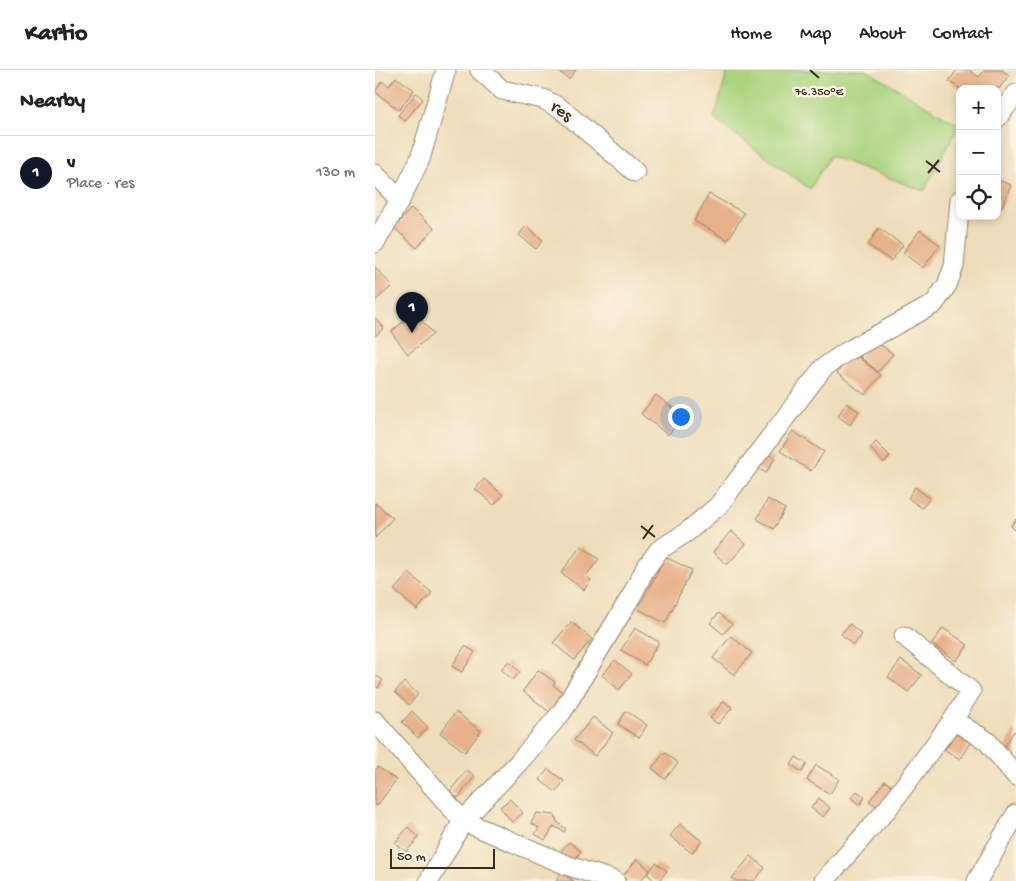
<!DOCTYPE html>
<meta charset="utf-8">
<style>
:root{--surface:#fff;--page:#f2f2f2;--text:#222;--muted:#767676;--line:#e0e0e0;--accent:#111827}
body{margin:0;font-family:"Gochi Hand",sans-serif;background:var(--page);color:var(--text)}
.controls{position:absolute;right:15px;top:15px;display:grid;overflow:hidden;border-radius:10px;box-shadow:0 2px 8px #0003}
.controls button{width:45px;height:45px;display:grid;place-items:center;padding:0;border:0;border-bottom:1px solid var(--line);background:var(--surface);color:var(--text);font:25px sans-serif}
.scale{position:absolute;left:15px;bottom:12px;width:105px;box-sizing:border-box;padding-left:5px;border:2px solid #3b2a1e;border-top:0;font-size:14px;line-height:18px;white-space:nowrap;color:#3b2a1e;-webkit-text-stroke:4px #fcf5e5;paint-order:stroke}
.you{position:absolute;left:305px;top:346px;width:18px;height:18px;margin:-12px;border:4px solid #fff;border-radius:50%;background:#1a73e8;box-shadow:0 0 0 8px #1a73e833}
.badge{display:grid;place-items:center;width:32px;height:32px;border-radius:50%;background:var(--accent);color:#fff;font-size:16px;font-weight:700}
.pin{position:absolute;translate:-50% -41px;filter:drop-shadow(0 1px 2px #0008)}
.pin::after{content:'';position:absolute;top:26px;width:18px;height:15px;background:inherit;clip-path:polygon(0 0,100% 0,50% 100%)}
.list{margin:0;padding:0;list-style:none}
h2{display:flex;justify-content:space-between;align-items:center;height:65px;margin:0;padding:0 20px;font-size:21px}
h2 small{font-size:16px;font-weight:400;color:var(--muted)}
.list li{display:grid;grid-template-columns:32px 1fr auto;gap:15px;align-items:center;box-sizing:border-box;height:75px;padding:0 20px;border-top:1px solid var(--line)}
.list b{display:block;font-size:19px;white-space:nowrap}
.list p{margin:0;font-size:16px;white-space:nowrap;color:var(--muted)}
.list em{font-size:16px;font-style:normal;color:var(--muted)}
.icon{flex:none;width:28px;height:28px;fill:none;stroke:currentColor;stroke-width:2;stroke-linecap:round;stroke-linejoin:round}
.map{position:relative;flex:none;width:641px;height:811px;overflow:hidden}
header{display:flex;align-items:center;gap:30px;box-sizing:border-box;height:70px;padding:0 25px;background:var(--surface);border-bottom:1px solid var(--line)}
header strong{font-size:24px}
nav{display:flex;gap:28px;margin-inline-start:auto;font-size:18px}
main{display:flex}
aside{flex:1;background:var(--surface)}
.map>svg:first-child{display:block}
.green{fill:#abd47f;stroke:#737f4e}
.building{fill:#e7b18a}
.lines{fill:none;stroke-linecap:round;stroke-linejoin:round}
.minor-casing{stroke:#94846c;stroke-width:21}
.minor{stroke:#fff;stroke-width:19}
.ticks{fill:none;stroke:#3b2a1e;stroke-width:2}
.labels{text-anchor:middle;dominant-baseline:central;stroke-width:5;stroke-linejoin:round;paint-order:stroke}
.street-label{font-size:18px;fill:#3b2a1e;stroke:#fcf5e5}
.ticks-label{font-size:12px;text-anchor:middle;fill:#3b2a1e;stroke:#fcf5e5;stroke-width:5;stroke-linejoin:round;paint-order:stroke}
</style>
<header>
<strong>Kartio</strong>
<nav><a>Home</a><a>Map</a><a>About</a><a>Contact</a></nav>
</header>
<main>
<aside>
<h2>Nearby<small></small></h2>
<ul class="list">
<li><span class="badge">1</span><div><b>v</b><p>Place · res</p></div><em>130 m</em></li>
</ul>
</aside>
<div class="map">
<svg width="641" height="811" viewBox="0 0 641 811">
<rect width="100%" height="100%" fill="#fcf5e5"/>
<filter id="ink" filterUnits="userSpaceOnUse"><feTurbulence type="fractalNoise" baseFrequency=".02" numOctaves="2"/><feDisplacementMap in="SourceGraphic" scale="10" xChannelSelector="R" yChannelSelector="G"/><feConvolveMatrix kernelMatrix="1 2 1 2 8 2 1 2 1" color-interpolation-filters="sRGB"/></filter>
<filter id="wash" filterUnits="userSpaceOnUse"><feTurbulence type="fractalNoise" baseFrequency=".0096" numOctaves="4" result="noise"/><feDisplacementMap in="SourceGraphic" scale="20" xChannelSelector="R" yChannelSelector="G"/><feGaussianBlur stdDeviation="1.12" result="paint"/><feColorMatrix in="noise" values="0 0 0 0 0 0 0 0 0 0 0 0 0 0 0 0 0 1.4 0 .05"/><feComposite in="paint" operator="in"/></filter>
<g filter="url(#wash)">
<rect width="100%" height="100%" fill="#eeddba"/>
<path class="green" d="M353,0H491L584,55L549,121L455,86L435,119L339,49Z"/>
<g id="blocks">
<path class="building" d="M182,0H201L194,9Z
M582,0H594L604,7L610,0H627L634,5L624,19L619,16L617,19H585L574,11Z
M21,7L39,20L24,40L0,22L7,11L14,16Z
M41,23L48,29L30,51L23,45Z
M622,109L636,115L626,139L622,137Z
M334,124L369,143L353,170L319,151Z
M36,138L59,158L42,178L19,158Z
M151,156L168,170L161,179L144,165Z
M504,158L528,175L516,191L493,175Z
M545,160L565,175L548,198L528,183Z
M0,197L17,216L0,231Z
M40,242L58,264L33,284L16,262Z
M0,248L9,258L0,266Z
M499,270L518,284L503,302L485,287Z
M478,283L506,305L490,325L462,303Z
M281,325L308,346L293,365L266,344Z
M471,333L484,341L475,355L463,346Z
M418,361L449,382L436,401L405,381Z
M501,372L515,386L509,393L495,378Z
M387,381L400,388L391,403L379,396Z
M109,409L128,425L119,435L100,419Z
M540,417L555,428L547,438L533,428Z
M393,429L410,439L399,459L382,449Z
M0,433L18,448L0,468Z
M641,449V461L636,456Z
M356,461L371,474L352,495L338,482Z
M206,476L224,489L211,506L216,510L209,520L186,503Z
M290,487L317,500L290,553L263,539Z
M34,503L57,523L42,540L19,520Z
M344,543L357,554L348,564L335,553Z
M196,552L217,569L199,590L178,573Z
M475,554L487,565L478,575L466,564Z
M260,558L284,572L270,595L246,580Z
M568,558L593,575L581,591L557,574Z
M356,566L377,583L359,605L338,588Z
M90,576L100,582L87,602L77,596Z
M240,590L257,604L244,620L227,605Z
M526,590L547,605L533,622L513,607Z
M134,591L145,602L138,610L126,599Z
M163,600L180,612L178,615L191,625L177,644L148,621Z
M0,605L8,610L3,618L0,616Z
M29,612L43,624L34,635L20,622Z
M349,631L357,638L343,654L335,648Z
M37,641L53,657L43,668L27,652Z
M251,641L272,655L264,668L243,654Z
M81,642L106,661L90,682L65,663Z
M218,647L238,663L220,686L199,670Z
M585,657L599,666L585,689L570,680Z
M639,661L641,662V692L626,683Z
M290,682L303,693L290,709L277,698Z
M421,687L432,694L427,702L416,695Z
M441,695L464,709L455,724L432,710Z
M3,697L21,710L2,736L0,735V701Z
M173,699L189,711L181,722L165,710Z
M92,700L100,706L83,728L75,721Z
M510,711L520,719L504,738L494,731Z
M482,721L490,727L485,735L476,728Z
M444,728L455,738L448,747L436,738Z
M135,729L148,743L137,752L125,737Z
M162,743L180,745L182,752L191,759L189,762L179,756L170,770L160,764L164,758L156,753Z
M305,754L327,771L317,783L295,766Z
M33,757L44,767L31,782L20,773Z
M194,772L206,781L198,792L185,782Z
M376,786L390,798L379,811H361L357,808Z
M262,789L275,800L265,811H254L248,806Z
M281,793L292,801L284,811H280L272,804Z
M186,803L199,811H181Z"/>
</g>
</g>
<g filter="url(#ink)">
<use href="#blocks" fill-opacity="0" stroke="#94846c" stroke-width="1"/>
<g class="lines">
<defs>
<path id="minor" d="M105,0L127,20L168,29L185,38L260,102
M622,48L641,24
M0,104L25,130
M0,173L25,130L45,89L71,0
M578,650L612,671L641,706
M0,651L88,751L194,796L240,811
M54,811L88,751L143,693L187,642L258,523L270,499L284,480L312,462L343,436L448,298L471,282L559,234L572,215L579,196L585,130
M449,811L513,738L578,650L596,621L529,566
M602,811L641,744"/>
</defs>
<use href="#minor" class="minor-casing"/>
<use href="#minor" class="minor"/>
</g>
</g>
<path class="ticks" d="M435,0L444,8M551,91L565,102M553,103L564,90M266,456L280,467M268,469L278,455"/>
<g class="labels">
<g class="street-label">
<text transform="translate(186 42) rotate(36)">res</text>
</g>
</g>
<g class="ticks-label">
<text x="444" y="25">76.350°E</text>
</g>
</svg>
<div class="controls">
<button>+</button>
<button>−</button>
<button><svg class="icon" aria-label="locate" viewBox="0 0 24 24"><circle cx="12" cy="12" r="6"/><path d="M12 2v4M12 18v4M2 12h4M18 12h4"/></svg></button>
</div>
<div class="scale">50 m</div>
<div class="you"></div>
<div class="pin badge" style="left:37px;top:263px">1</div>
</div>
</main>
